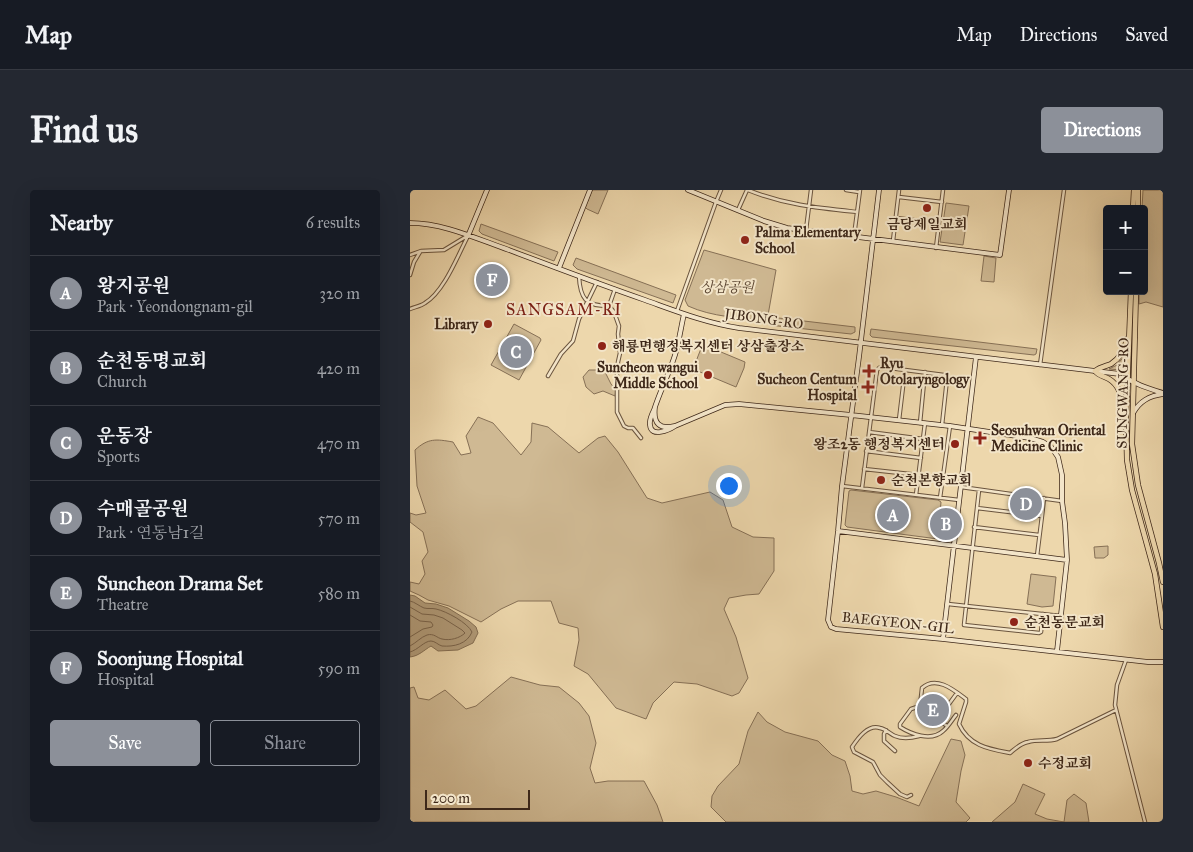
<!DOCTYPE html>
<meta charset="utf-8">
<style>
:root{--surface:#171b24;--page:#242831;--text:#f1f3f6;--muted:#9ea1a6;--line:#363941;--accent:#8c9099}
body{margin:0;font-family:"IM FELL Great Primer","Noto Serif KR",serif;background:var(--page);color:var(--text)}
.controls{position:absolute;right:15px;top:15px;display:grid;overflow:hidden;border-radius:5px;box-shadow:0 5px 20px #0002}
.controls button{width:45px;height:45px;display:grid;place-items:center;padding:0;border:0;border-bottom:1px solid var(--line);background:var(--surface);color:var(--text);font:25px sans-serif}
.scale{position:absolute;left:15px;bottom:12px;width:105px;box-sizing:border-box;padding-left:5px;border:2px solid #3e2819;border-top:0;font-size:14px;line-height:18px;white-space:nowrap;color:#3e2819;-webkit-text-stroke:4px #f3e5c9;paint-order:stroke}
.you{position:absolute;left:318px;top:295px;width:18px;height:18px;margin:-12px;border:4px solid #fff;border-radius:50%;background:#1a73e8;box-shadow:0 0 0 8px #1a73e833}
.badge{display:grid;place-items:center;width:32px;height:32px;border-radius:50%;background:var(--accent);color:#fff;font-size:16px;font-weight:700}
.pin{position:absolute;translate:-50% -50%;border:2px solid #fff;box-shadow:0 1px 5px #0006}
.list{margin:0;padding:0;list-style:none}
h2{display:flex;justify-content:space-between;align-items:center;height:65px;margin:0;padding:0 20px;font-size:21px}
h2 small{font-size:16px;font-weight:400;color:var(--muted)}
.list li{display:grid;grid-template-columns:32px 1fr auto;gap:15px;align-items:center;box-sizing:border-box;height:75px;padding:0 20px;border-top:1px solid var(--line)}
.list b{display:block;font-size:19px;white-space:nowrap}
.list p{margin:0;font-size:16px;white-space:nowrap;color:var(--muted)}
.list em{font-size:16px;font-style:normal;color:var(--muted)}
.actions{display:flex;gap:10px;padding:15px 20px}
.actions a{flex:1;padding:11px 0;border:1px solid var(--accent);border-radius:5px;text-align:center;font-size:18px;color:var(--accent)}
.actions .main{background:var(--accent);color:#fff}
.map{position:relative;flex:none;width:753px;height:632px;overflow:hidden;border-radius:5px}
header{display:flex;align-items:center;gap:30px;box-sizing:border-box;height:70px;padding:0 25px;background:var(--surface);border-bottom:1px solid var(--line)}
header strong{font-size:24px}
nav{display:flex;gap:28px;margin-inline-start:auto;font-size:18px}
.intro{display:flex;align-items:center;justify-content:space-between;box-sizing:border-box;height:120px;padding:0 30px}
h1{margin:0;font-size:35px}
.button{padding:12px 22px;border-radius:5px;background:var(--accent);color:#fff;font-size:18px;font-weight:700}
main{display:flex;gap:30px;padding:0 30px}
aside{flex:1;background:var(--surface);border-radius:5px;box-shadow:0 5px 20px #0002}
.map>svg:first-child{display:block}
.green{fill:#cfb993;stroke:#867056}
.water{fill:#b29c7a;stroke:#846e53}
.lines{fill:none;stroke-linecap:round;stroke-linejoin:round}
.shore{stroke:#78624a;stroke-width:1}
.street-casing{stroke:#6a543e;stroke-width:4.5}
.secondary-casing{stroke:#3e2819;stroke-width:5.5}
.primary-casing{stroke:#3e2819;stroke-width:6}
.street{stroke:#f3e5c9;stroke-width:2.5}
.secondary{stroke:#f3e5c9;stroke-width:4}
.primary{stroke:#edd7ac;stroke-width:4.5}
.poi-dot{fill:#8f2418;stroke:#f3e5c9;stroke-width:2}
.labels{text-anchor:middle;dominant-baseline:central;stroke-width:4;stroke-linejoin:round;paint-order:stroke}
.poi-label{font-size:14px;font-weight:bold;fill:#3e2819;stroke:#f3e5c9;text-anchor:start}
.park-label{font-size:14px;font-style:italic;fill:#5b4531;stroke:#f3e5c9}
.street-label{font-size:14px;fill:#3e2819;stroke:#f3e5c9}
.quarter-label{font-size:16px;letter-spacing:1px;fill:#7a1f14;stroke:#f3e5c9}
</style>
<header>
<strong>Map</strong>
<nav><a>Map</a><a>Directions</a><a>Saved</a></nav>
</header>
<div class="intro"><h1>Find us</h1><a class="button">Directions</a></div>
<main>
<aside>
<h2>Nearby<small>6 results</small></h2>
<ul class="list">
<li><span class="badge">A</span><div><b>왕지공원</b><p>Park · Yeondongnam-gil</p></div><em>320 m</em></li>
<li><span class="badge">B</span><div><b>순천동명교회</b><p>Church</p></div><em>420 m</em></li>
<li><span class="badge">C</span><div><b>운동장</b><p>Sports</p></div><em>470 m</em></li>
<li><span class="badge">D</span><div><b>수매골공원</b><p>Park · 연동남1길</p></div><em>570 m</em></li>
<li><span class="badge">E</span><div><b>Suncheon Drama Set</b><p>Theatre</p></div><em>580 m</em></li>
<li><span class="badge">F</span><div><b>Soonjung Hospital</b><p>Hospital</p></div><em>590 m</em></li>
</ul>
<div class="actions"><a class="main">Save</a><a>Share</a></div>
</aside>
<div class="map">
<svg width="753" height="632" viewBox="0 0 753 632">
<rect width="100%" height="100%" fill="#edd7ac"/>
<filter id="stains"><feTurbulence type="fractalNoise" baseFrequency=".004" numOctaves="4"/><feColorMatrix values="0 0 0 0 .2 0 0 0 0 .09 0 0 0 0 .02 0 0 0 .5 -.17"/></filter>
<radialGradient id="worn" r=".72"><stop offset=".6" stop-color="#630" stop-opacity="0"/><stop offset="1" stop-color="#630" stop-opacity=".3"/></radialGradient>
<path class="green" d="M182,0H198L188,24L177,19L175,17Z
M733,0H753V117L736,112L729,114V101H734V19H732Z
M536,13L559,16L553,55L530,52Z
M71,34L148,62L144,71L72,44L69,41Z
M294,60L366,80L357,131C331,128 302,127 278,116L275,110Z
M574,66L586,68L584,92L571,91Z
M166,68L266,105L263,113L167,79L163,75Z
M360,127L445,137V142L441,144L359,135Z
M104,134L130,148L131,150L109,190L81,175Z
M461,139L627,159L626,164L624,165L462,147L460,145Z
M292,156L299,157L335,172L334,178L326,197L283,179Z
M715,165V182L711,180L699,179L707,175Z
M179,180H194L201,194L206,200L205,206L193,201L184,204L176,197L173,187Z
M68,227L83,233L111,265L121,252L122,233L138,237L169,263L188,248L195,246L208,262L237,308L252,313L300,302L313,310L322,337L343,347L364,348V381L349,404L336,405L319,408L314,419L326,447L338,488L329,503L322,506L287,494L264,492L243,513L236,529L206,518L178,484L164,476L169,450L168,438L149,433L141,411H108L91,419L71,432L39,416L18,410L9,405L0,401V392L9,394L15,384L12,371L18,362L13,342L0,332V323L6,325L16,323L7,296L5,260C18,248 26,249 43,252L51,265L61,263L56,246Z
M441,300L528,310L531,312L528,349L437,337L435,335L439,301Z
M603,305L632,309L630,324L601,320Z
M698,356V365L694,368H685L684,357Z
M621,384L646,387L643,416L632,417L617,414Z
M101,487L130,495L149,497L169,513L179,526L186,553L180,578L185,593L198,591H234L247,615L253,632H0V498L4,497L8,508L19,510L35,500L56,519L66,516Z
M348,522L357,532L375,542L408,551L422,565L435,571L440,586L442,601L453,604L466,601L486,607L509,616L541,549L551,551L555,565L551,581L546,612L560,628L556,632H316L301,617L302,606L308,596L329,574L338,541Z
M613,594L635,604L625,624L637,629L654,632L657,610L664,604L676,613L679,632H582L605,612Z"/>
<path class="water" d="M0,405L5,406L15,413L26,414L38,418L59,431L66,437L68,443L63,453L48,460L28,461L21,456C14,460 9,466 0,467Z"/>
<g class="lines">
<path class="shore" d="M0,411C5,412 9,416 14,418C18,419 22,418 26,419C36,421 58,433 62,442C57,454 44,457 32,456C28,455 25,451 21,451C14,451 8,460 0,462
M0,417L12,424L24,425L33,428L52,440L55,443C50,448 40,451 32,449C27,448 24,443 17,445C11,447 6,453 0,456
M0,425L10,431L21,432L23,435L22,437L13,439L0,447"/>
<defs>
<path id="street" d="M338,0C375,15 408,18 447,22
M436,0L449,2
M489,7L532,12
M328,20L337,0
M486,28L529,33
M396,40L401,0
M444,46L450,0
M483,51L489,0
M526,58L533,0
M0,65L11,61L34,60L57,46
M0,85L4,72L10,62
M169,86C170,109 176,116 199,116
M205,99L199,116L204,122L209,136L208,144L210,163L208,172L207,183V222L214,236L218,238H223L231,248
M0,119C5,117 11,116 15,113C34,102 48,65 58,46
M267,121L306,12L311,0
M630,175L654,0
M138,186L151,164L163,151L169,129L187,92
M489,230L495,180
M510,233L515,182
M459,242L513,249
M456,261L511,268
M454,279L509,285
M432,296L549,310
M551,297L652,311
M452,298L467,180L469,178L472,177L534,185L536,186L537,189L532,235
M506,305L515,233
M530,308L540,236
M567,318L569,300
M632,326L634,308
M564,337L629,345
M627,366L632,326L567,318L554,435L629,443L631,442L633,424
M538,414L651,426
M716,470L707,495L705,515L735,632
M510,516L537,536
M546,525C542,530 538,537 533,541C521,552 501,544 490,537V534L501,519L510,516L512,498C526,485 544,500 556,509V512L549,534C559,556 579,559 600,563C606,558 611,553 618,552C628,549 637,552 647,549L706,520
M528,529L547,503
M476,540L474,544V551L485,561
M501,605L497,607L490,604L477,592L470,585L463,572L444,562L442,557C448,548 458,534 470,538C476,539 480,544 485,546C492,549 502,548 509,546"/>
<path id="secondary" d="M278,0L354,31L377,38L590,65L599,0
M469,0L449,167L432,296L428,341L418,430L421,437L426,439L533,449L738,472H753
M0,33C34,33 67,49 99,60C144,77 189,94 235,110C266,121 296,133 329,138L710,184C724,194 737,198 753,203
M58,46L77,0
M149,78L180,0
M245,217C243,233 249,240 265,236C259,240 241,248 240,235C239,230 242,224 244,220C250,201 259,184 265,165C269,152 271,137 274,124
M723,223C730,211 739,206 753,204
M265,236L315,215L329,214L441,225L540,236L620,248L633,252L641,257L648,267L652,285V311L655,333L657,370L647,461
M428,341L657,370
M533,449L566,167"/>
<path id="primary" d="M723,19L724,0
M728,19V0
M721,101L716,228L717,270L722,300L745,384L753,437
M726,101L722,254L728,295L749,373L753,392
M715,222C712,210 711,196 699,189C694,186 689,186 685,181C690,177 696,176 701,174C710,168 715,160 717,149"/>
</defs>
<use href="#street" class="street-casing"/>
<use href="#secondary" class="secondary-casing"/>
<use href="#primary" class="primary-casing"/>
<use href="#street" class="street"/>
<use href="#secondary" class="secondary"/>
<use href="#primary" class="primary"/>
</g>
<g class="poi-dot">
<circle cx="517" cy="18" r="5"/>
<circle cx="335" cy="50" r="5"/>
<circle cx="78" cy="134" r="5"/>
<circle cx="192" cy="156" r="5"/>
<path d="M456.5 173.5h5v5h5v5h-5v5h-5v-5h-5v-5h5z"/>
<circle cx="298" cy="185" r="5"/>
<path d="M455.5 189.5h5v5h5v5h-5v5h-5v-5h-5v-5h5z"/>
<path d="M567.5 240.5h5v5h5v5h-5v5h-5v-5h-5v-5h5z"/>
<circle cx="545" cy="254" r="5"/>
<circle cx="471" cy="290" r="5"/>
<circle cx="604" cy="432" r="5"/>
<circle cx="618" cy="573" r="5"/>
</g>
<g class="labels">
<g class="poi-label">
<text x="517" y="34" text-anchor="middle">금당제일교회</text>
<text x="345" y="42">Palma Elementary<tspan x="345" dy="16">School</tspan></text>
<text x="68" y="134" text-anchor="end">Library</text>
<text x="202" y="156">해룡면행정복지센터 상삼출장소</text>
<text x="470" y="173">Ryu<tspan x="470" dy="16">Otolaryngology</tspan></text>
<text x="288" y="177" text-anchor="end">Suncheon wangui<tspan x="288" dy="16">Middle School</tspan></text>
<text x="447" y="189" text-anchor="end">Sucheon Centum<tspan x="447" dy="16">Hospital</tspan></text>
<text x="581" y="240">Seosuhwan Oriental<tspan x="581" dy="16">Medicine Clinic</tspan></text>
<text x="535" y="254" text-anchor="end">왕조2동 행정복지센터</text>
<text x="481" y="290">순천본향교회</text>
<text x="614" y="432">순천동문교회</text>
<text x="628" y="573">수정교회</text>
</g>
<g class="park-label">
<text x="317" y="97">상삼공원</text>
</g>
<g class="street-label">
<text transform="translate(354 129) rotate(8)">JIBONG-RO</text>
<text transform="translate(713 203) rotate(-89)">SUNGWANG-RO</text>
<text transform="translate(488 433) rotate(6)">BAEGYEON-GIL</text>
</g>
<g class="quarter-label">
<text x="154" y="119">SANGSAM-RI</text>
</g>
</g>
<rect width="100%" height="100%" filter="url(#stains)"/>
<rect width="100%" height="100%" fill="url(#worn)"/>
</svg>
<div class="controls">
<button>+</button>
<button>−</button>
</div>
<div class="scale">200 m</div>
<div class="you"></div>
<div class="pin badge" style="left:483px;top:325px">A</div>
<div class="pin badge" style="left:536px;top:334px">B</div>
<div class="pin badge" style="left:106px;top:162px">C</div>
<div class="pin badge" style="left:616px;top:314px">D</div>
<div class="pin badge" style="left:523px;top:520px">E</div>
<div class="pin badge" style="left:82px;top:90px">F</div>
</div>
</main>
